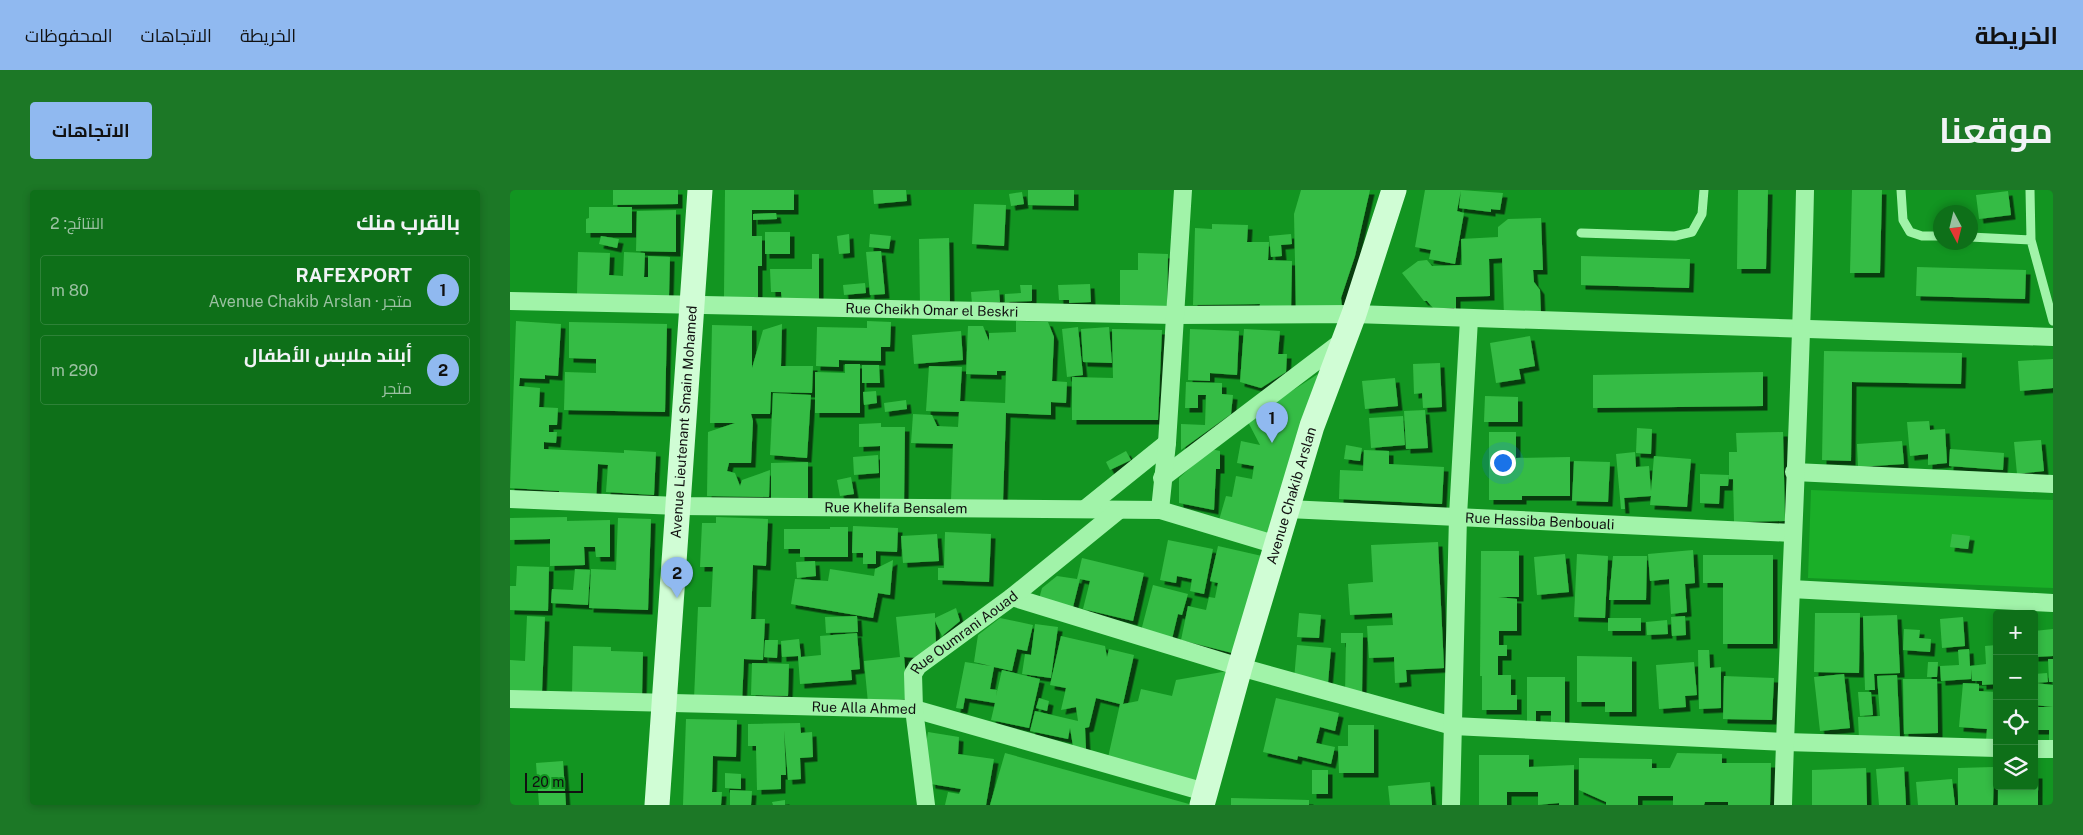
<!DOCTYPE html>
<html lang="ar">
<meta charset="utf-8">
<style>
:root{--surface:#0e7019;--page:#1c7826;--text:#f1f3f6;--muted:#9bc1a2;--line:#2e8238;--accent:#90b9f0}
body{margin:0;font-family:"Public Sans",Cairo,sans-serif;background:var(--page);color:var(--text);direction:rtl}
.controls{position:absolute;right:15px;bottom:15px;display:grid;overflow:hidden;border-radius:5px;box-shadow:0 2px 8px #0003}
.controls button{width:45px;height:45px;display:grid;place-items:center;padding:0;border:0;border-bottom:1px solid var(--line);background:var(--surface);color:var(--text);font:25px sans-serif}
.compass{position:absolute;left:1423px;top:15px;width:45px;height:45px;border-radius:50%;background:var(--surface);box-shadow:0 2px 8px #0003;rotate:173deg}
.scale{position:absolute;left:15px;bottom:12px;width:58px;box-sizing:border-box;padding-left:5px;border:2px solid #111;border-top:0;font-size:14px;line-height:18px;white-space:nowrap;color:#111;-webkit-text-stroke:4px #129521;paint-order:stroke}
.you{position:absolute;left:992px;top:272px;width:18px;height:18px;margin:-12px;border:4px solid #fff;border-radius:50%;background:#1a73e8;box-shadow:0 0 0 8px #1a73e833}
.badge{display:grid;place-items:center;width:32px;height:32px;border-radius:50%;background:var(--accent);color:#111;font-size:16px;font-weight:700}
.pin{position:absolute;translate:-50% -41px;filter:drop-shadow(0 1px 2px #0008)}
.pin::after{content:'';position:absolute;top:26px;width:18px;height:15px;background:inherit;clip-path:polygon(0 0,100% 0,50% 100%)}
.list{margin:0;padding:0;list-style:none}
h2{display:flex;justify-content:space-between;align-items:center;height:65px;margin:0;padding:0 20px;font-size:21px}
h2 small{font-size:16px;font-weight:400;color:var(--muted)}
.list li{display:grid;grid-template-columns:32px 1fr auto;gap:15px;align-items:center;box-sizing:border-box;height:70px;margin:0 10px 10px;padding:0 10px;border:1px solid var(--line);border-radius:5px}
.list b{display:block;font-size:19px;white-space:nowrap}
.list p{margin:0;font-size:16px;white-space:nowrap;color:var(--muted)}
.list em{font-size:16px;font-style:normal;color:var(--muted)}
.icon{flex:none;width:28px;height:28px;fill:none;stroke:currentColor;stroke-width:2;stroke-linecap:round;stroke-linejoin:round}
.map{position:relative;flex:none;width:1543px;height:615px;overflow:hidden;direction:ltr;border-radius:5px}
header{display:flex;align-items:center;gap:30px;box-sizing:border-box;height:70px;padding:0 25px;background:var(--accent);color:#111}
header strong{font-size:24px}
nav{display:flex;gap:28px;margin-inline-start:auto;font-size:18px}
.intro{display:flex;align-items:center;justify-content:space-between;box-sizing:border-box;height:120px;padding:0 30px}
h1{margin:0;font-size:35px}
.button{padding:12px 22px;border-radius:5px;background:var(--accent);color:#111;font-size:18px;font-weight:700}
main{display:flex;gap:30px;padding:0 30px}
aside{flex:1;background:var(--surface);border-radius:5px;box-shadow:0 2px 8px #0003}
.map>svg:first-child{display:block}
.green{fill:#1aaf28}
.building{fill:#36bc44;filter:url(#shadow)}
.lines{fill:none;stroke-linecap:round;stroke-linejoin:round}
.lane{stroke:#a1f3a9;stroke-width:9}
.street{stroke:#a1f3a9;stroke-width:18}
.secondary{stroke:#d0fdd5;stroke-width:25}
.labels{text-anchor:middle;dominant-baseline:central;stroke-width:5;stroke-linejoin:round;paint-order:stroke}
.street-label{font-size:14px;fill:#111;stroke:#129521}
</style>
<header>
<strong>الخريطة</strong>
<nav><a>الخريطة</a><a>الاتجاهات</a><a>المحفوظات</a></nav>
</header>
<div class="intro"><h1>موقعنا</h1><a class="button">الاتجاهات</a></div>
<main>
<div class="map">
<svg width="1543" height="615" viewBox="0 0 1543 615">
<defs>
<filter id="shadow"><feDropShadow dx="4.5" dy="4.5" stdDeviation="0" flood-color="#0009"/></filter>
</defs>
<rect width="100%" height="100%" fill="#129521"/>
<path class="green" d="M1301,300L1543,310V398L1298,388Z"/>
<path class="building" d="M103,0H168V14L103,15Z
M215,0H284V20H242V46H252V76H248V107H214Z
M363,0H396L397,11L364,14Z
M518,0H564V16L518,15Z
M791,0H860L845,66L831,108L832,117L786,119L784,24Z
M915,0H951L947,21L954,23L945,74L919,69L921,60L905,57Z
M951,0L993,3L990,20L981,19V22L949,18Z
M1228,0H1258L1256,79H1227Z
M1342,0H1372L1370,83H1340Z
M1498,1L1501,25L1469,29L1466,5Z
M512,2L514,14L501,16L499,4Z
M464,14L496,15L494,56L462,54Z
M79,17H122V43H76V29L79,28Z
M166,20V62L126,61L127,21Z
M266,23L267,29L243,30V24Z
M1031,28L1033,80H1023L1024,92L1030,100L1031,124L994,126L992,68L979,69L980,106L946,107V121L944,118H923L917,111H914L892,83L908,71L917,70L922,76L952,75L951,49L988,47V37L998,29Z
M702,34L738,35L737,52H759L758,70L782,71L781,122L749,121L750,114L683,115L685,38L702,39Z
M255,42H280V64H255Z
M339,44L340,63L329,64L327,46Z
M360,44L381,46L379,59L359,57Z
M781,44L782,54L771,55L772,66L761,67L759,46Z
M91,46L109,49L107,58L89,54Z
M439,48L440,114L410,115L409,49Z
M371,61L375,104L360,105L356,62Z
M68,62L100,63L99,85L113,86L114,62L135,63L134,87H138V66L160,67L159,106L67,104Z
M628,63L658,64L657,117L610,116V80H628Z
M302,64H309V110L272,111L271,102H261L260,79H302Z
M1071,66L1180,69L1179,98L1071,95Z
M1407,77L1516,80L1515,109L1406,106Z
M355,93L356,103L334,105L333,95Z
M580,94L581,112L559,113V110H549L548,95Z
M510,95H522V111L495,112V104L511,103Z
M489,100L490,112L462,114L461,102Z
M6,131L51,134L48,186L35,185V189L10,188L9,196L30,198L29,217L48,218L47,235H39V242H47L46,253L34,252V259L114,263V260L146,262L144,305L96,302L98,275L88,274L86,311L49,310V301L0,298Z
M357,131L381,132L380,157H371V171L329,170V177L306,176L307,137L357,138Z
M506,131L538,132L544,147L542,191L557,192L556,213L541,212V225L496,223L493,311L441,310L443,254L401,253L403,224L422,225L427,236L448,237L449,222L416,221L419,176L452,177L450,211L495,213L496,181H487V185L456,184L458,136H473L479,151V143L506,142Z
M59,132L157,134L155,222L54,220L55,182L86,183V169L59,168Z
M272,134L271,176H303L302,203L261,202L260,224H241L243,231L241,273H219L217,281L225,283L230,296L232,290L260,280L259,307L197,306L198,242L225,233H200L202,135L242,136V178L253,140Z
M568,137L573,185L557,187L552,139Z
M599,137L602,173L573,172L571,139Z
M602,139L652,140L648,230H562V187L603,188Z
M680,139L729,141L727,185L700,183V191L678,190Z
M734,139L770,141L768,164H777L776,182L751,198L730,192Z
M451,141L453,170L404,174L402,145Z
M1020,146L1025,176L1009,179L1011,189L986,193L980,153Z
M1314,161L1452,163L1451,194L1342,192L1341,271L1312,270Z
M1543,169V198L1510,201L1508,171Z
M930,173L932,217L913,218L912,203L904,204L903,174Z
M335,174H350V223H305V182L335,183Z
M352,175H369L370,193H352Z
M1253,182V216L1083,218V185Z
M808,184L763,350L709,330L716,306L722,307L726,286L742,289L744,276L727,273L731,251L750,255L737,230Z
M885,188L888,216L855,219L852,191Z
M676,192L712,193V204L723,205L721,224L671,260V234L695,235L696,205H688V218H675Z
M366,201L367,213L354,215L353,202Z
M263,203L301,205L297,268L260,265Z
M975,206L1008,207V232H974Z
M396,210L397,219L375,222L374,213Z
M915,220L918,258L896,259L894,221Z
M893,226L895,255L861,258L859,228Z
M1419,231L1420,240L1435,239L1437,273L1418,275V264L1400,266L1397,232Z
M371,233V237H395L394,315H370V256L349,257V234Z
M1127,238L1142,239L1141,264L1126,263Z
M979,242H1006V268L1060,267V306H1012V310H979Z
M1273,242L1275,331L1224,332L1223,289H1219V262H1227L1226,243Z
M1531,250L1534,281L1507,284L1504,252Z
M1392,251L1394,274L1348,277L1347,254Z
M836,255L852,258L850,271L834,269Z
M701,259L710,261V279H706L704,320L669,313V288Z
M1440,259L1494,263L1493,280L1439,276Z
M854,260L879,261V274L934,277L932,314L829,309L830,280L853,281Z
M616,261L621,270L600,280L596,272Z
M1125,262L1126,277L1139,276L1141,301L1144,266L1181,269L1177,317L1140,315L1141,306L1114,308L1115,319H1111L1106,264Z
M368,265L369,283L344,285L343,267Z
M1064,271L1100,272L1098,312L1062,311Z
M298,272V311H261V273Z
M1190,284L1219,285L1218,296H1210L1209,314L1190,313Z
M341,287L344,304L330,306L327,290Z
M57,327V331L100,330V367H86L85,357H74L75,375L40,376V349L0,350V328Z
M206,327L258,329L256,376L243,375L241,429H255L253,470L234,469L232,512L184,509L188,417H201L203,377H190L192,333H206Z
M108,328L141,329L138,420L79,418L81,379L106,380Z
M343,336L388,338L387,362L366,361V374H353V363H342Z
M320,337H338V367H290V359H274V339H320Z
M435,342L481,344L479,392L428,390V378H434Z
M427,344L429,371L393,373L391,346Z
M1442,344L1460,346L1458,359L1440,357Z
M658,350L703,359L694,404L680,401L682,389L667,386L666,393L650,390Z
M928,352L934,478L896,480L897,492L885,493L884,467L859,468L857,436L883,435L882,423L840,425L838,394L863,392L861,355Z
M708,356L752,366L730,465L671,450L678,416L696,420L699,407L705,408L708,393L700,391Z
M1183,360L1185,393L1175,394L1177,422L1161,424L1159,389L1140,391L1138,364Z
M971,361H1009V407H988L1007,409V441H989V455H997V466H988V485H1001V505H1007V520H972V486H970Z
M1055,364L1059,402L1027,405L1024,367Z
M1067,364L1098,366L1095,428L1064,427Z
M1193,365H1263V454H1213V393H1193Z
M1103,366H1137L1136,410H1099Z
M572,368L634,383L623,431L573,419L580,391L570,389L563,417L529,409L532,398L547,386L567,389Z
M383,370L380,405L368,403L363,428L281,414L285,389L318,391L320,379L364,386L365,379Z
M305,371L306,386L287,388L286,372Z
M7,376L39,377L38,421L0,420V396H6Z
M65,379L80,380L78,415L41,413L42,399L63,400Z
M643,395L678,404L672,425L668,424L662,449L631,441Z
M446,418L450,431L432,446L425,431L426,453L410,468L394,467L398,509L358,513L354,471L390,467L386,427L425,423V428Z
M789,423L811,425L809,448L787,447Z
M1305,423H1350L1349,483L1304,482Z
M1387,425L1390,483L1364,484L1365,500H1355L1353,426Z
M17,426L35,427L32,502L0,501V470L15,471Z
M347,426L348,442L316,443L315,427Z
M1175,426L1176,445L1162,446L1161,427Z
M1453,427L1455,456L1432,458L1430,429Z
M490,428L523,435L517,461L507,459L502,481L484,477L480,499L487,500L486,506L492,480L530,489L519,538L481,530L485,513L455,508L453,519L446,518L455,472L481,476L464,472L468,445Z
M1098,428H1131V441H1098Z
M1157,430L1158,444L1137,445L1136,432Z
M525,434L548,437L541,488L512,484L515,464L521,465Z
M1394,439L1410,440L1409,448L1421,449L1420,462L1393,460Z
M1543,439V466L1524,467V441Z
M347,443L350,479L341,480L342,490L290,494L288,466L272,467L271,451L289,449L291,467L311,465L310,446Z
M831,443H853L852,504H835L836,453H831Z
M551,446L595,456L597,467L599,459L624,465L613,514L628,511L631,499L662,506L666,490L724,480L698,595L597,572L610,514L586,508L579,537L575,538L576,559L563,556L560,538L558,549L520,541L525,521L568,531L566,517L551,520L556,498L540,495Z
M255,450H268L267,468L254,467Z
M787,455L821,458L818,493L784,490Z
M1487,455V494L1472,495V491H1462L1461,479V489L1431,491L1430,476L1449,475L1448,460L1459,459L1460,476L1476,474L1475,456Z
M63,456L101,457V461L133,462L132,506L62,505Z
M1188,460H1199L1200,478L1211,477V518L1189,519Z
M1067,466L1122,467V522H1095V512H1067Z
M1538,469H1543V492H1539Z
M1184,472L1187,505L1175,506L1176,517L1149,519L1146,475Z
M1418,472H1428L1427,487H1417Z
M242,473L279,474L278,506L241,505Z
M1537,483L1538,492L1525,493L1543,495V517L1524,515V484Z
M1334,484L1340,538L1310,541L1304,487Z
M1387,485L1390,547L1349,549L1348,527L1370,526L1367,486Z
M1214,486L1264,488L1262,530L1213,529Z
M1017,487H1055V533L1041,534V521H1026V533H1017Z
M1393,489H1427L1428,543L1394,544Z
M1453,493L1469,494V501L1487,502V551L1476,550L1477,539L1449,537Z
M1348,502H1361L1363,525L1350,526Z
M529,508L539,511L537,521L526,518Z
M766,508L829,523L825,541L810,537L806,553L825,557L821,574L788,566L787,570L753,562Z
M1524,517H1543V554H1539V540H1524Z
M176,529L227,530L226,567L203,566L202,602H212L211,615H173Z
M290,533L291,543L302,542L303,567L290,568L291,589L278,590L274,540L276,585H271V599L247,600L246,556H238V534Z
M838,535H864V583H829L828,556H838Z
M418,542L449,547L448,564L484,569L476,615H435L438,602L449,604L451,599L421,594L416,554Z
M495,563L679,614V615H480Z
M1167,563L1212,564V573H1261L1260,615H1218V612H1195L1194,615H1163V606H1128V615H1096V612L1069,600V568L1142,569V578H1160Z
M969,565H1019V577L1064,575V615H1049V613L1028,615V602H997V615H969Z
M53,571L56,615H29L26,573Z
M1394,577L1396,615H1369L1366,579Z
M1484,577L1483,615H1448V578Z
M1356,578L1357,615H1302V580Z
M802,580H818V604H802Z
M215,583L231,584V599L215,598Z
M1524,584H1528V615H1488V596H1524Z
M1442,589L1445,615H1408L1406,592Z
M920,592L922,615H880L878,596Z
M220,600L242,601L241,615H220Z
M721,608L799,610V615H721Z
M275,610V615H263L262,612Z"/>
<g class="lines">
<path class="lane" d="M1391,0L1393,30L1400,42L1412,46H1430
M1520,0L1521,50L1543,131
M1071,43L1165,46L1182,42L1192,24L1194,0
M1460,47L1521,50"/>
<g class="street">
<path id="s1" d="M0,111L664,125L844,124L1543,147"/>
<path d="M1284,282L1543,294"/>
<path d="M652,288L834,150"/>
<path id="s2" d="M0,309L168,316L650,320L767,355"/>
<path d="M575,319L657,253"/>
<path id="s3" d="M778,319L1282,343"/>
<path d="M650,320L657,253L673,0"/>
<path d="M1281,399L1543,413"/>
<path d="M502,407L730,477L943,536L1275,552L1487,558"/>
<path id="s4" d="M0,509L404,519L695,602"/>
<path d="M1524,559H1543"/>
<path id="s5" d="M416,615L404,519L403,484L408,476L502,407L609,320"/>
<path d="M941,615L948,326L959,129"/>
<path d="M1273,615C1279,410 1291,205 1295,0"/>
</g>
<g class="secondary">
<path id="s6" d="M147,615L190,0"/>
<path id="s7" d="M692,615L730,477L802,236L844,124L884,0"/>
</g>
</g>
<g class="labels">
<g class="street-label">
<text stroke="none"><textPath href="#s1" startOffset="422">Rue Cheikh Omar el Beskri</textPath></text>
<text stroke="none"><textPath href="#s6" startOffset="384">Avenue Lieutenant Smain Mohamed</textPath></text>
<text stroke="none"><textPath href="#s7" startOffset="322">Avenue Chakib Arslan</textPath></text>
<text stroke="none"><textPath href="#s2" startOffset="386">Rue Khelifa Bensalem</textPath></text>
<text stroke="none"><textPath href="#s3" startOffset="252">Rue Hassiba Benbouali</textPath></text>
<text stroke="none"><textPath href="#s5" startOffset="198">Rue Oumrani Aouad</textPath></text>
<text stroke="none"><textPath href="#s4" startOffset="354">Rue Alla Ahmed</textPath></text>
</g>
</g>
</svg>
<div class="controls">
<button>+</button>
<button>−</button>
<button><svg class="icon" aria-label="locate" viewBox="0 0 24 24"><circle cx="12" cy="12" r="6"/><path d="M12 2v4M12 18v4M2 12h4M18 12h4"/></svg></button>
<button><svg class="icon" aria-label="layers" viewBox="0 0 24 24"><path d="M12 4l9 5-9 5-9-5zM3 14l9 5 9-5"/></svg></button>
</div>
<svg class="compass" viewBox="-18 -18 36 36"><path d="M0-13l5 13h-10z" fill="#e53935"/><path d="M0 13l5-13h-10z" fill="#9bc1a2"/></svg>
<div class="scale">20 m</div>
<div class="you"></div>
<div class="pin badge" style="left:762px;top:253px">1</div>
<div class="pin badge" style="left:167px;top:408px">2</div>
</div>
<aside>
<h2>بالقرب منك<small>النتائج: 2</small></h2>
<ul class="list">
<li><span class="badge">1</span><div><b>RAFEXPORT</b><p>متجر · Avenue Chakib Arslan</p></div><em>80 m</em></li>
<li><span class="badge">2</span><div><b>أبلند ملابس اﻷطفال</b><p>متجر</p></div><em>290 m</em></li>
</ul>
</aside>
</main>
